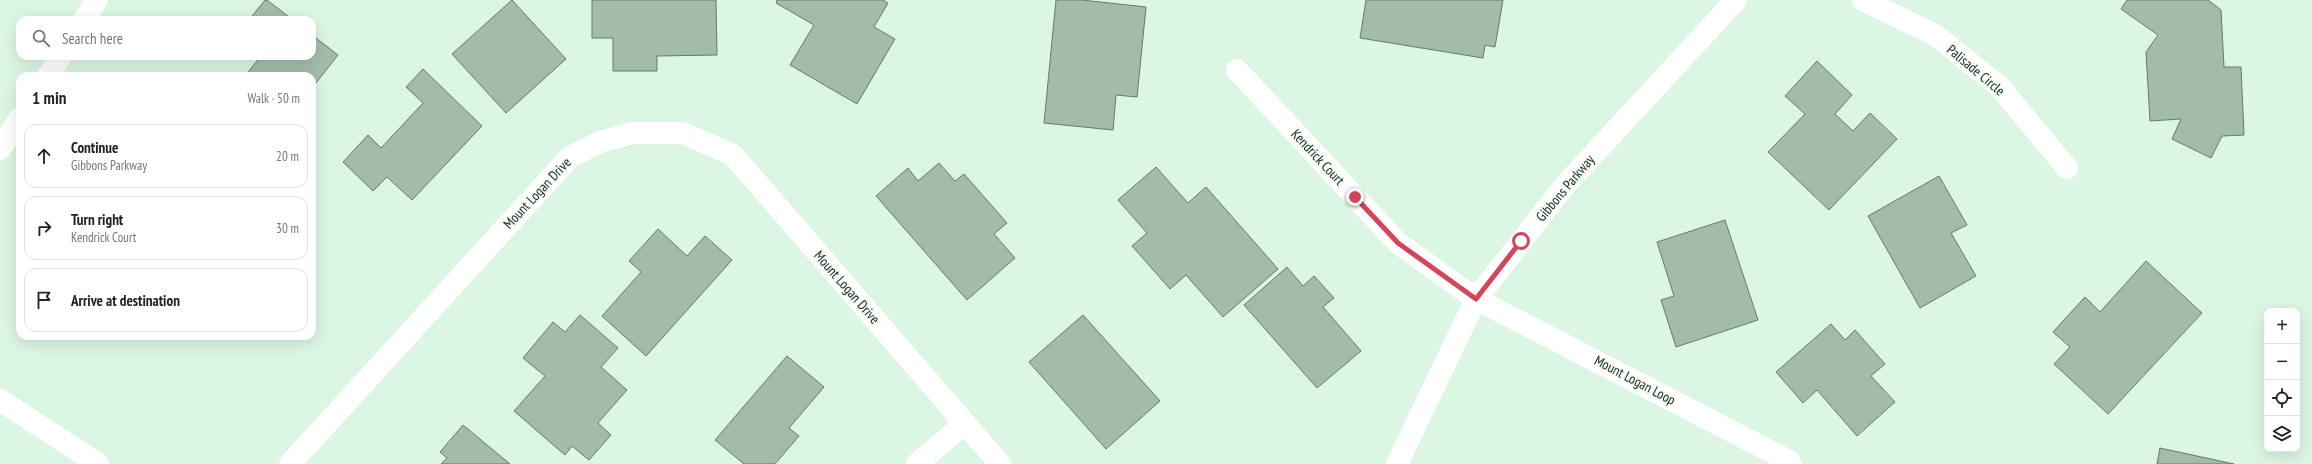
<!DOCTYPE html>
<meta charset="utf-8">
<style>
:root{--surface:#fff;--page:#f2f2f2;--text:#222;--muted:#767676;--line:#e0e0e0}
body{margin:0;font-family:"PT Sans Narrow",sans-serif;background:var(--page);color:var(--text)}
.controls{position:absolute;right:12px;bottom:12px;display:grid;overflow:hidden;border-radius:8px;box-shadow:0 4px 16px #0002}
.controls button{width:36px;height:36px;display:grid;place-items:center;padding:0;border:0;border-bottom:1px solid var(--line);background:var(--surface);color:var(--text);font:20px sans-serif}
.stop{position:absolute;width:12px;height:12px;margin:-9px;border:3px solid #d54559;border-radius:50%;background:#fff}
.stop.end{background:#d54559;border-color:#fff;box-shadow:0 1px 4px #0008}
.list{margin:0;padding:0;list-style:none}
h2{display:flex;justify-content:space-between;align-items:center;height:52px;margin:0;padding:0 16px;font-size:17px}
h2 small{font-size:13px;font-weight:400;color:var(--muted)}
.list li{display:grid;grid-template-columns:26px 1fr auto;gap:12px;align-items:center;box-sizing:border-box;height:64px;margin:0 8px 8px;padding:0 8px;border:1px solid var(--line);border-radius:12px}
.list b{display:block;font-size:15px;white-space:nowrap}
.list p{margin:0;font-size:13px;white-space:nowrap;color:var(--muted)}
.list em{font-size:13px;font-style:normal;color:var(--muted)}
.icon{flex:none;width:22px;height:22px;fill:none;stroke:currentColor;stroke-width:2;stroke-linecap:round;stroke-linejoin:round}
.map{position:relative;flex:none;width:2312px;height:464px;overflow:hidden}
.search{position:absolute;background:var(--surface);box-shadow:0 4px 16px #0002;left:16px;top:16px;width:300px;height:44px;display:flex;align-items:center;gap:10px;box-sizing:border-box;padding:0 14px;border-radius:12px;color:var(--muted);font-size:15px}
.panel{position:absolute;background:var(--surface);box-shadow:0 4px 16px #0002;left:16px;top:72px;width:300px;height:268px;border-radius:12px}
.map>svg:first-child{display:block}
.building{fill:#a3bca9;stroke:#647b6a}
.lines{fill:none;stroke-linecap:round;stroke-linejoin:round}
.street{stroke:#fff;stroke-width:22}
.route{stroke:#d54559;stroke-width:5}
.labels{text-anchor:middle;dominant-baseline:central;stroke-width:4;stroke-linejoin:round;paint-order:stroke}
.street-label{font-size:14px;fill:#1a241c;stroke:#f4fef6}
</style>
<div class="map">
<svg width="2312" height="464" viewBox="0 0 2312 464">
<rect width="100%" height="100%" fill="#dbf6e2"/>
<path class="building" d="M265,0H267L293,20H249Z
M512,0L566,59L506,113L452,54Z
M592,0H716L717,55L657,56V71H613V38H592Z
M777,0H883L888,3L874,27L895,39L857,104L790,65L814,25L776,3Z
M1056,0H1082L1146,7L1137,97L1116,95L1113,130L1044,123Z
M1366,0H1503L1495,47L1485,45L1483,58L1360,38Z
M2127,0H2208L2221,10L2224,67H2241L2244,135L2222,136L2211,158L2172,139L2181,119L2150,121L2146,52L2158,35L2121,9Z
M312,35L338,55L312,88V76H245L261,56H312Z
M1817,61L1852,95L1835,114L1853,131L1870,113L1897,139L1829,210L1768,152L1805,114L1785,96Z
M423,69L482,126L412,200L387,177L373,191L343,162L368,135L381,148L423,103L406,87Z
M939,163L955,181L964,174L1007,223L994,234L1015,258L967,300L876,196L908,168L918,181Z
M1156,167L1188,203L1206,187L1278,269L1223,317L1186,275L1170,289L1132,246L1147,233L1118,200Z
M1939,176L1967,225L1951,233L1976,276L1920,308L1868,216Z
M1725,220L1758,320L1676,347L1661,300L1674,296L1657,242Z
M658,229L687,256L705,236L732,260L646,356L602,316L641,272L629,261Z
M2146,261L2202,313L2108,414L2054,364L2070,347L2053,332L2085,297L2100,312Z
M1287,267L1303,286L1314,276L1334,298L1323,307L1361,351L1317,388L1244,305Z
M580,315L618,348L601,367L627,390L598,423L611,435L589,460L572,446L565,455L514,411L545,376L523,358L553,322L565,332Z
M1083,315L1160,401L1106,449L1029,362Z
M1831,324L1845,340L1855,330L1885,364L1871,376L1895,402L1857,436L1817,390L1803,403L1776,372Z
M787,356L824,387L789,428L799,436L775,464H744L715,440Z
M463,425L510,464H441L447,458L440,452Z
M2160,448L2234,464H2157Z"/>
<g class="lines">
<path class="street" d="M1863,0L1935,35L1999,86L2067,168
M84,20L97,0
M1237,70L1398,243L1476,299L1789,461L1791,464
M48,76L61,56
M0,149L20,118
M0,400L98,464
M290,464L570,157L600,142L633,133H683L733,155L1000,464
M917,464L964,424
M1397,464L1476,299L1566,184L1736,0"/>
</g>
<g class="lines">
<path class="route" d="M1355,197L1398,243L1476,299L1521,241"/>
</g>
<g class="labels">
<g class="street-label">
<text transform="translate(1976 70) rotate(40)">Palisade Circle</text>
<text transform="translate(1318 157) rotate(47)">Kendrick Court</text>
<text transform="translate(1565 188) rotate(-50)">Gibbons Parkway</text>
<text transform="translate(537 193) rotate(-47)">Mount Logan Drive</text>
<text transform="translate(847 287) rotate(49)">Mount Logan Drive</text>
<text transform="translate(1635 380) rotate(28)">Mount Logan Loop</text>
</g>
</g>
</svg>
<div class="controls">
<button>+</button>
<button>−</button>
<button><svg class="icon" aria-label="locate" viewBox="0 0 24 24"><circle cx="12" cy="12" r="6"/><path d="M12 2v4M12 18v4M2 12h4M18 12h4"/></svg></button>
<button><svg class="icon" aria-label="layers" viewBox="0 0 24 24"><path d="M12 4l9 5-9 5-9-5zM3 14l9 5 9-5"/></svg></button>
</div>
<div class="stop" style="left:1521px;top:241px"></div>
<div class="stop end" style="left:1355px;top:197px"></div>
<div class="search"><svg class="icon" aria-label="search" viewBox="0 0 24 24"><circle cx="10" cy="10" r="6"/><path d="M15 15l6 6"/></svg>Search here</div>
<section class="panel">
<h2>1 min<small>Walk · 50 m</small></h2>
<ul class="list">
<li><svg class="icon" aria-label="ahead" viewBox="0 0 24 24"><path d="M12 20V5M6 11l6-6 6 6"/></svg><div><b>Continue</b><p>Gibbons Parkway</p></div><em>20 m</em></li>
<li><svg class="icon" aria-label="right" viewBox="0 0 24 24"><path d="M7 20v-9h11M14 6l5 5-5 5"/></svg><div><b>Turn right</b><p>Kendrick Court</p></div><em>30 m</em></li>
<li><svg class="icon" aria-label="arrive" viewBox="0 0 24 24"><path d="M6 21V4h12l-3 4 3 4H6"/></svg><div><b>Arrive at destination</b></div></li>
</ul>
</section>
</div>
